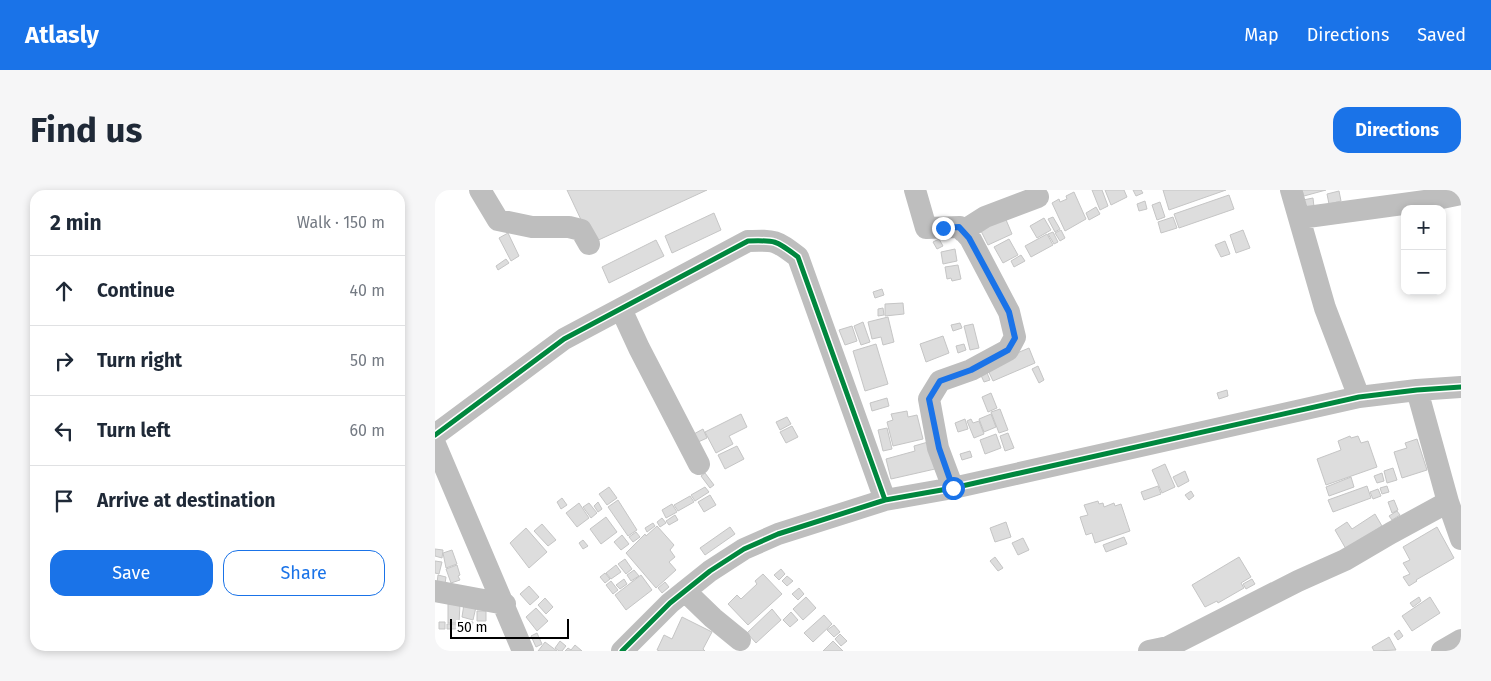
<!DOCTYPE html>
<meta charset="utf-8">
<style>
:root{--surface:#fff;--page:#f6f6f7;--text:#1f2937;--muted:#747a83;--line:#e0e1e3;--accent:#1a73e8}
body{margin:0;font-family:"Fira Sans",sans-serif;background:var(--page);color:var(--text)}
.controls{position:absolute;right:15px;top:15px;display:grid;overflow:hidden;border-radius:10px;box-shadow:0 2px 8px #0003}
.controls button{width:45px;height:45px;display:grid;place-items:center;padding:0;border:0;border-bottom:1px solid var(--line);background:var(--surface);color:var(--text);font:25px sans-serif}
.scale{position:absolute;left:15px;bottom:12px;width:119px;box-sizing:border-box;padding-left:5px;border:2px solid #000;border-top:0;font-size:14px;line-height:18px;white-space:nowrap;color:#000;-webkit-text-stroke:4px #fff;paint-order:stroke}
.stop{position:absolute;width:15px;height:15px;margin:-11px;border:4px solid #1a73e8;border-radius:50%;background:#fff}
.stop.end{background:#1a73e8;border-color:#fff;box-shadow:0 1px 5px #0008}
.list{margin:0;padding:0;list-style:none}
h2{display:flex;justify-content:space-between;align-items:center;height:65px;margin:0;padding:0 20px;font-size:21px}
h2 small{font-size:16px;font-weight:400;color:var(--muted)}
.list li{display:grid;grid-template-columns:32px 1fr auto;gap:15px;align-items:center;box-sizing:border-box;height:70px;padding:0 20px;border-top:1px solid var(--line)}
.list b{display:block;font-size:19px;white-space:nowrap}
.list em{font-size:16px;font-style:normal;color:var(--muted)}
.actions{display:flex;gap:10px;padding:15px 20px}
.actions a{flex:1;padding:11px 0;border:1px solid var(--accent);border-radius:15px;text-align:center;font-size:18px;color:var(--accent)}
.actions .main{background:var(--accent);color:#fff}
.icon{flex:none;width:28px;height:28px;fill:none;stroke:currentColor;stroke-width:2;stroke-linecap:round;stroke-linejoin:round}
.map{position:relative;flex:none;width:1026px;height:461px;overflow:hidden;border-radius:15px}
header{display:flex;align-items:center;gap:30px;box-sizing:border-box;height:70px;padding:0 25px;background:var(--accent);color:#fff}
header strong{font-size:24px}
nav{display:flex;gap:28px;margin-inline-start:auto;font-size:18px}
.intro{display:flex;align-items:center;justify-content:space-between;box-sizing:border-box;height:120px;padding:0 30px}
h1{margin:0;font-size:35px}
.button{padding:12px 22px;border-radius:15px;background:var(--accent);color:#fff;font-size:18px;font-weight:700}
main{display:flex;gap:30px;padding:0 30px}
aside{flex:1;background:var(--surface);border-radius:15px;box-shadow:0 2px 8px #0003}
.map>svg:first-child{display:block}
.building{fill:#ddd;stroke:#c5c5c5}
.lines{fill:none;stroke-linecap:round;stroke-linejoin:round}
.minor{stroke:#bebebe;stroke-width:22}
.cycleway-casing{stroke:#fff;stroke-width:8}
.cycleway{stroke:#00873e;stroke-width:5}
.route{stroke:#1a73e8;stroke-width:6}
</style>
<header>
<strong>Atlasly</strong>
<nav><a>Map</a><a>Directions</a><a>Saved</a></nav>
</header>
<div class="intro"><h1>Find us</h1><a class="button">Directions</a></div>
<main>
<aside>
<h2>2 min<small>Walk · 150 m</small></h2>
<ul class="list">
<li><svg class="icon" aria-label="ahead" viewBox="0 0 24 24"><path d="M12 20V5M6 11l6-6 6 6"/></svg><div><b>Continue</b></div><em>40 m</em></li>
<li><svg class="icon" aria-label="right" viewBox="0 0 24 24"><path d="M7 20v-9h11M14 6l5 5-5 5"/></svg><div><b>Turn right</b></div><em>50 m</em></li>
<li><svg class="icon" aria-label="left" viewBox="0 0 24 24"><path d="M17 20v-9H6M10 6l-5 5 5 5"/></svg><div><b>Turn left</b></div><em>60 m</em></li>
<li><svg class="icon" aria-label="arrive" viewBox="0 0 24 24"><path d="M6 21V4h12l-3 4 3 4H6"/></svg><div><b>Arrive at destination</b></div></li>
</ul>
<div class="actions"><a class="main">Save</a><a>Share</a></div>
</aside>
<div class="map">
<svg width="1026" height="461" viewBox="0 0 1026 461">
<rect width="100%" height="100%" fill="#fff"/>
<path class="building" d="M132,0H272L157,53Z
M657,0H667L673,16L665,20Z
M670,0H689L692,7L676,15Z
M698,0H706L708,3L701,6Z
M728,0H791L734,20Z
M867,0H891L869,6Z
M904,1L906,11L894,14L892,4Z
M639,2L651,29L630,41L617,13L624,9L625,12L632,9L631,6Z
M794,5L799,19L744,38L739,24Z
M878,8L879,17L869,18L868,10Z
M710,11L712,19L704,21L702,14Z
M725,12L730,27L722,30L717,15Z
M661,17L665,24L654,30L651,23Z
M279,23L286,40L237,63L230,46Z
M569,25L577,44L553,55L546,41Z
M618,27L625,39L620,42L613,29Z
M738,27L742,38L726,43L723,32Z
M609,28L616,40L602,48L595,36Z
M626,40L630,48L625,51L620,43Z
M808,40L815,58L801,63L795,45Z
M618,42L623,52L619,54L613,44Z
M73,43L84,66L76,71L64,48Z
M612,44L618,55L596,67L590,56Z
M504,49L508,56L502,59L498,52Z
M574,49L583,65L568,73L559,57Z
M221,50L229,66L174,93L167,77Z
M790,51L795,64L786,67L780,55Z
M520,59L522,71L508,74L506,62Z
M586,65L590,71L579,77L576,71Z
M71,69L74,73L63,80L61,76Z
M523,75L526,89L517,91L516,88L512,89L510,77Z
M447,99L449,105L440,108L438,102Z
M468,113L469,124L450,126V114Z
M448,118L449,125L443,126V119Z
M453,127L459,152L448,155L446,147L437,149L433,132Z
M428,132L435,152L426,155L419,136Z
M525,133L527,138L518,141L516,135Z
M538,134L544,158L535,160L529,136Z
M417,136L422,151L410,155L404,140Z
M508,146L514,163L491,172L485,154Z
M441,154L453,194L430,201L418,161Z
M529,154L531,160L523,163L521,156Z
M594,158L600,173L558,191L551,176Z
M603,176L609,190L604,193L597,179Z
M550,178L555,190L549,192L544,181Z
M792,200L793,206L784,209L782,203Z
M556,203L562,218L553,222L547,207Z
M452,208L454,216L437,221L435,213Z
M565,219L573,240L564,243L556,222Z
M472,221L473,227L482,225L488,249L458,256L452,232L458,230L456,224Z
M306,224L312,237L294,246L298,254L281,263L270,242Z
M556,224L561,237L549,242L544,229Z
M352,227L356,234L345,240L341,232Z
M530,229L533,239L523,242L520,233Z
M536,229L538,233L544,231L549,244L539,248L532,231Z
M357,236L363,247L351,253L345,242Z
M452,238L457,259L448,261L443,240Z
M268,239L272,248L261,253L257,245Z
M573,243L579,258L570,261L565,246Z
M561,244L566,258L550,264L545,250Z
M915,246L916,248L923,246L926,253L933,251L942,277L891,295L882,269L906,260L903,251Z
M982,249L992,280L967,288L959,262L972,258L970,253Z
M493,252L500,279L456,289L451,269L480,261L479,256Z
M302,256L309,269L290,279L283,265Z
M535,261L537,267L527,270L525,264Z
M730,274L740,297L727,303L717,280Z
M958,278L962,290L952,293L949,281Z
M750,281L754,291L743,297L738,287Z
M270,283L279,295L275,298L266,286Z
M947,283L949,291L942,293L939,286Z
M916,287L919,297L894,306L891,297Z
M723,296L726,304L709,310L706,302Z
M932,296L936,308L898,322L893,310Z
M952,296L954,302L947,304L945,298Z
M174,297L182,308L172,315L164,304Z
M270,297L274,302L260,311L256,305Z
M943,299L946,306L938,309L935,302Z
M756,301L759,306L754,310L750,305Z
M275,305L281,315L269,322L263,312Z
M255,306L259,312L243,321L239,315Z
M127,308L132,315L126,319L122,312Z
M183,310L202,340L193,346L173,317Z
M959,310L963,320L957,323L953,312Z
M663,311L664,314L668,313L669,317L679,313L680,316L686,314L695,341L660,353L657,343L651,345L645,327L653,325L649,315Z
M163,312L167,319L163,322L159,316Z
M144,313L154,328L142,337L131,323Z
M154,313L162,323L156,328L148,317Z
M237,314L242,322L231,328L227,320Z
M962,321L965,325L957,330L954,326Z
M940,324L947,336L911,359L900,340L912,332L917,339Z
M240,325L243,330L234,335L231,331Z
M171,327L182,342L166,354L155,339Z
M227,328L231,333L225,337L222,332Z
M571,332L576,347L560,352L555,338Z
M218,333L220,336L212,342L210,338Z
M107,334L121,350L113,356L99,341Z
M222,336L239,355L235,360L240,367L234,372L241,380L221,398L191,363L210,344L211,346Z
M295,337L300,344L270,365L265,358Z
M1002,337L1019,368L981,390L982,391L974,396L968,387L975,384L968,373L975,370L968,357Z
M91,338L112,362L94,378L75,353Z
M201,342L205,347L198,352L194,347Z
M187,345L194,354L186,360L179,352Z
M689,347L692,354L671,362L668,355Z
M588,348L594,360L583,365L577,353Z
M148,350L153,356L148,359L144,353Z
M0,359L8,360L7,368L0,366Z
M17,360L22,374L11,378L8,363Z
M560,367L568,378L563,381L555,371Z
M804,367L816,387L806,393L809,398L783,413L782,411L770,417L757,395Z
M190,369L197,379L191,384L183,374Z
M0,371L7,372L4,384L0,383Z
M22,375L25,385L23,386L25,390L16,393L11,379Z
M181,375L186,382L176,389L171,383Z
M346,379L350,384L344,390L339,385Z
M199,380L204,386L196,391L192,385Z
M170,383L175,389L170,393L165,387Z
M328,384L347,404L313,435L293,414L302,405L306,409L322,394L320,391Z
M3,385L11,387L10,394L2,393Z
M206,385L217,400L191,420L180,405Z
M352,386L358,391L352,396L347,391Z
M189,389L192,394L185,399L181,395Z
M817,389L820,394L811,399L808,394Z
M176,391L183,400L178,404L171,395Z
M230,392L234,397L227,403L223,398Z
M94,396L104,407L95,415L85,404Z
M364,398L369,404L363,410L357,404Z
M371,407L381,418L368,430L358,419Z
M984,407L986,411L978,417L975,413Z
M995,407L1005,423L977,441L967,426Z
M110,408L118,417L111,424L103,415Z
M13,414H25L24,433H13Z
M29,414L41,417L38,430L27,427Z
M101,418L113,431L102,441L91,427Z
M337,419L346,430L321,453L312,443Z
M42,421H51V431H42Z
M356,422L363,430L355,437L348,430Z
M389,425L397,434L378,452L369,443Z
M247,427L277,442L268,459L270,461H225L222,460L229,445L237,449Z
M29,431L38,432L37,437H28Z
M4,432H10V439H4Z
M12,434H22V439H12Z
M399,435L405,442L399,447L392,440Z
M964,440L968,446L963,450L959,444Z
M102,443L107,454L101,457L96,446Z
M405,444L412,451L406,456L400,449Z
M954,447L961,460L939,461L937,457Z
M125,451L131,456L127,461H124L120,458Z
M398,451L408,461H388Z
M110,452L122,461H103Z
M140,455L147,461H130L133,458L136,460Z"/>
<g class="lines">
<path class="minor" d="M45,0L63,30L97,37H134L146,40L154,54
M480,0L491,38L525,37L535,48L574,122L580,147L573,160L536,180L505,191L494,209L503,258L518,298
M856,0L890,118L924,207
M865,28L997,10L1026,4
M528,41L550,27L603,7
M186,119L204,158L264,274
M982,200L1013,312L1026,349
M0,245L129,149L313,51C340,50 341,50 363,67L450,310
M0,254L88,461
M0,401L70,414
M250,401L278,428L305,450
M187,461L235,413L275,381L309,359L343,344L450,310L518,298L924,207L982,200L1026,197
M714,461L733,457L863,391L910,370L956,343L1013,312
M1007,461L1026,450"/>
<defs>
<path id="cycleway" d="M0,245L129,149L313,51C340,50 341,50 363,67L450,310
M187,461L235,413L275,381L309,359L343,344L450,310L518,298L924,207L982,200L1026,197"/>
</defs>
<use href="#cycleway" class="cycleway-casing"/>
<use href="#cycleway" class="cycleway"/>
</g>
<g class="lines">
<path class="route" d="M508,38L524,37L534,48L574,122L580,148L573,160L536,180L505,191L494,209L504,258L518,298"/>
</g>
</svg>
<div class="controls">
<button>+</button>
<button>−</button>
</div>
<div class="scale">50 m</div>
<div class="stop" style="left:518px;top:298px"></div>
<div class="stop end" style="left:508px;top:38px"></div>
</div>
</main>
